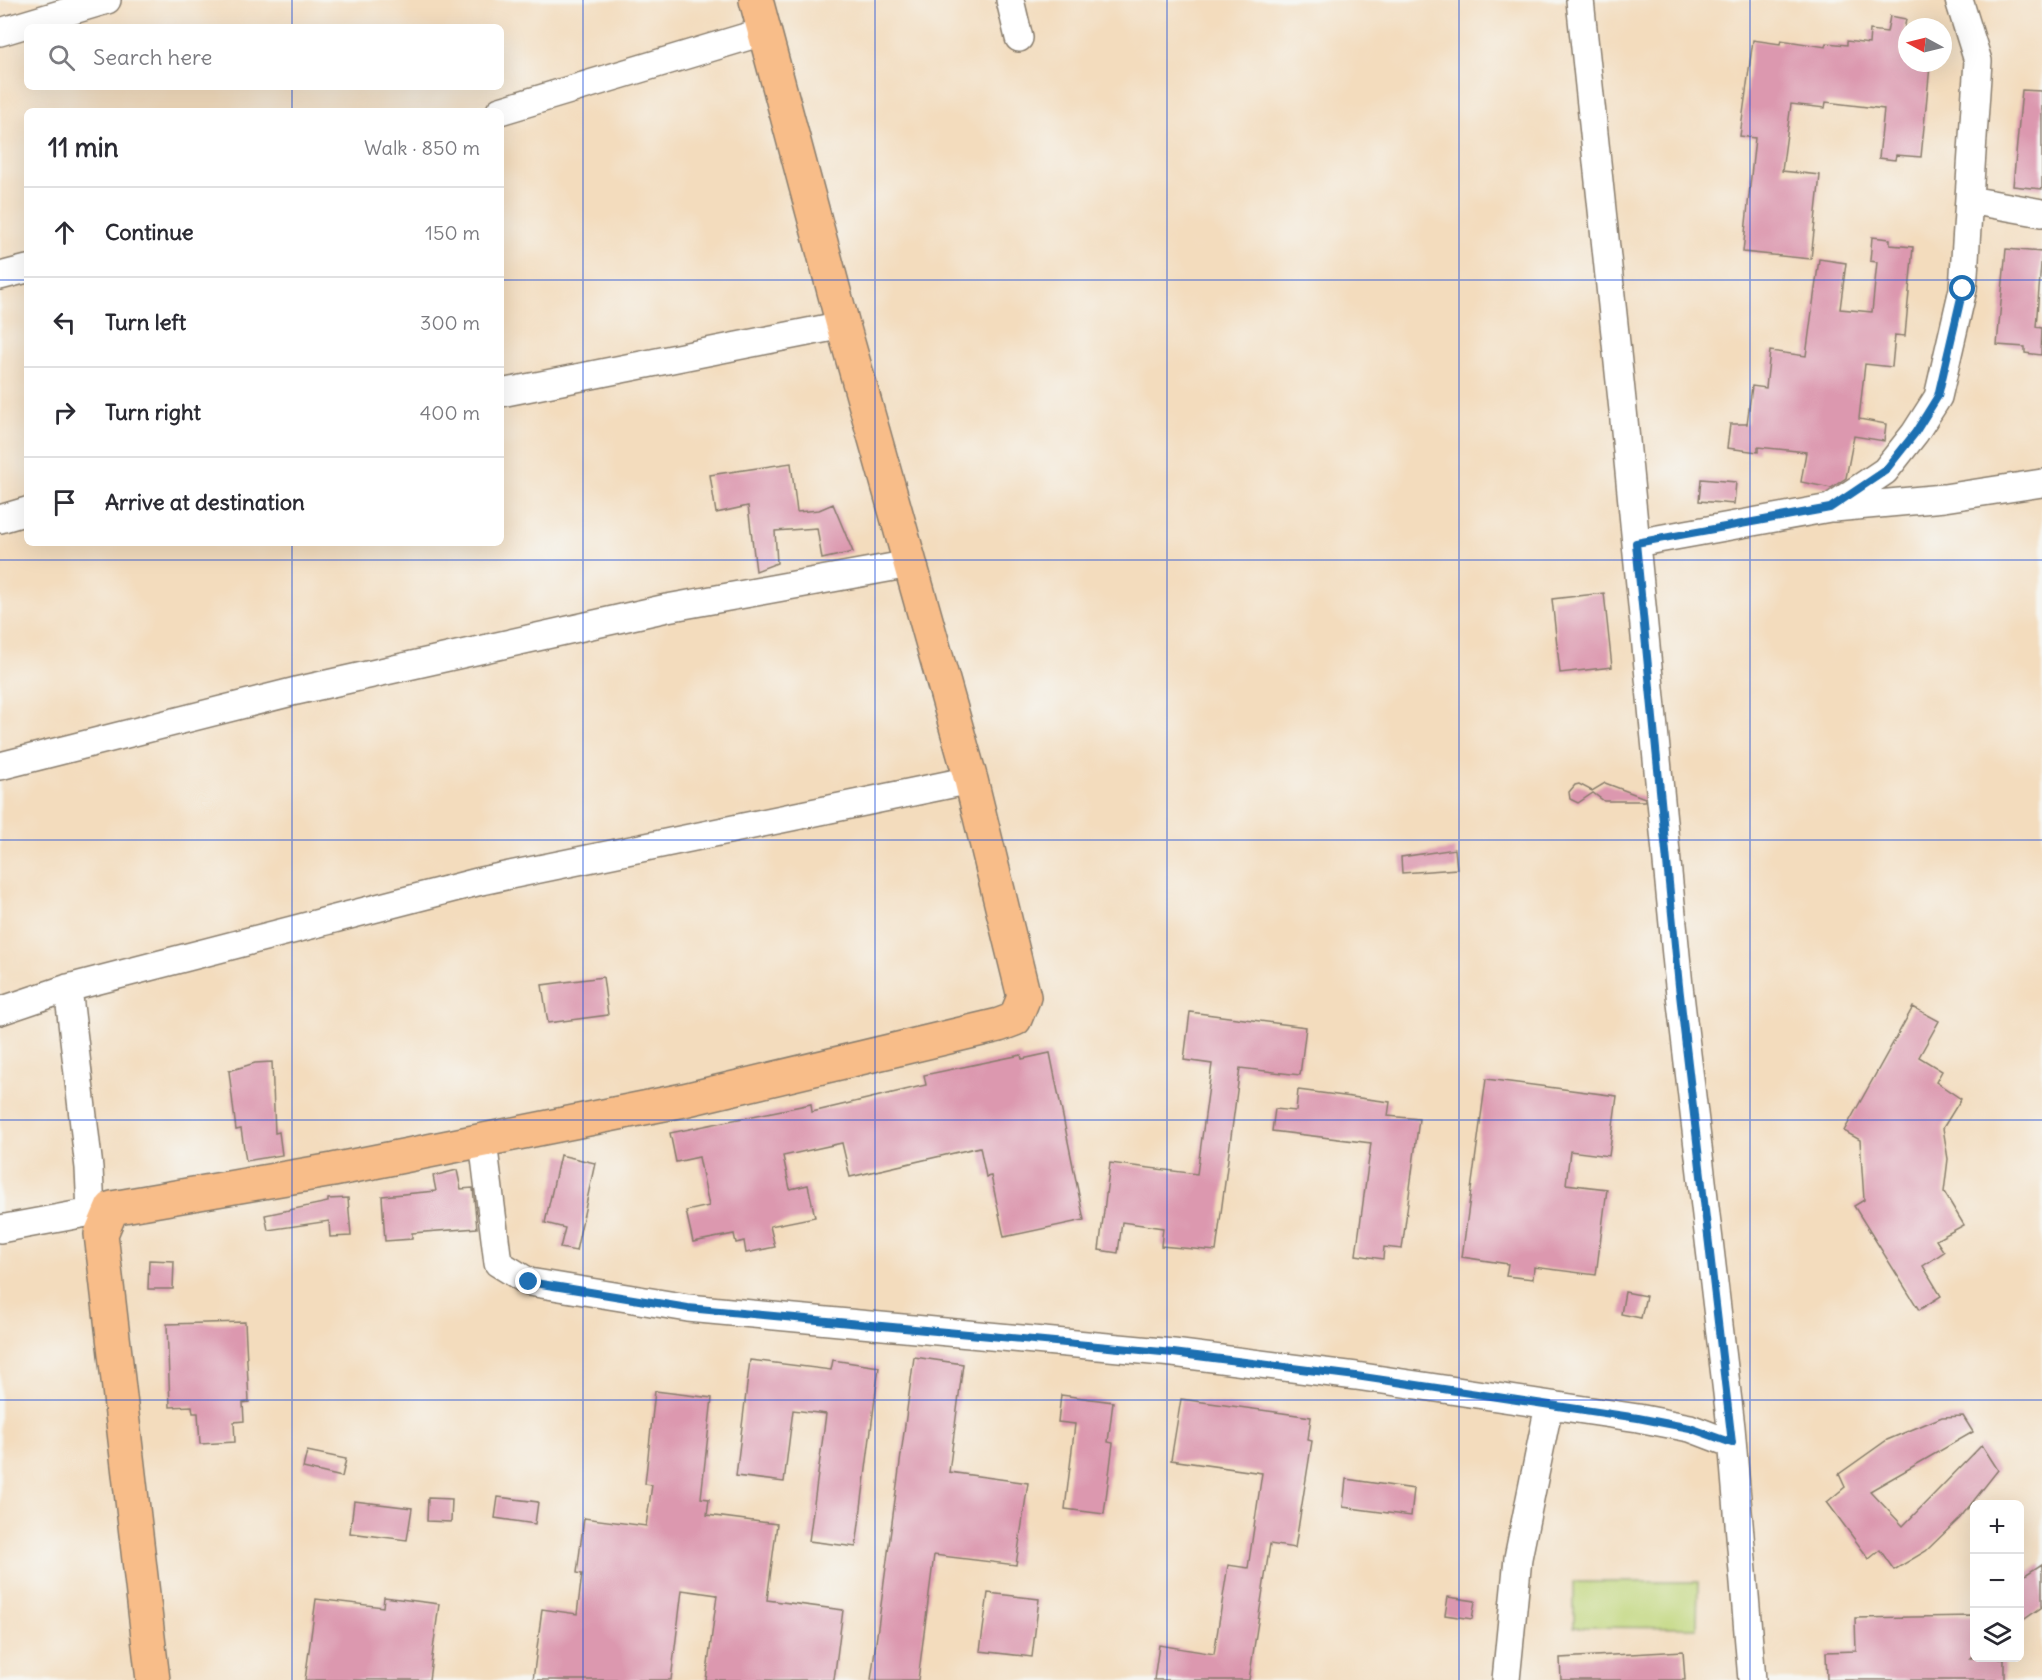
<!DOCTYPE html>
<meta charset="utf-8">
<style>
:root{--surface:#fff;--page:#f2f2f3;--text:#2b2b33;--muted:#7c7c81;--line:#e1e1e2}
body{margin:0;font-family:Delius,sans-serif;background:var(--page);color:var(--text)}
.controls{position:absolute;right:18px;bottom:18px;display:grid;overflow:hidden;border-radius:9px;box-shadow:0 6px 24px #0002}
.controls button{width:54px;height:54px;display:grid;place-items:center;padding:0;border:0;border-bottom:2px solid var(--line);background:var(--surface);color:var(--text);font:30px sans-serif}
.compass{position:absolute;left:1898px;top:18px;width:54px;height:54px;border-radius:50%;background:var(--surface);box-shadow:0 6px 24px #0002;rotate:277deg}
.stop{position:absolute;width:18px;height:18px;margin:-14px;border:4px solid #1f6fb2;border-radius:50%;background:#fff}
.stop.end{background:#1f6fb2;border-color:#fff;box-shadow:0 2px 6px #0008}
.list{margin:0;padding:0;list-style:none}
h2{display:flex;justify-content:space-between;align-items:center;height:78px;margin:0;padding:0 24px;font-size:26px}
h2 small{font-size:20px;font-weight:400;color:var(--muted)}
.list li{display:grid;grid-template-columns:39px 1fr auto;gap:18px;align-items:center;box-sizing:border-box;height:90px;padding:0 24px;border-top:2px solid var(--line)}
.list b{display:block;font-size:22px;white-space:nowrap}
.list em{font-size:20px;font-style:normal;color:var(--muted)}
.icon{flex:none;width:33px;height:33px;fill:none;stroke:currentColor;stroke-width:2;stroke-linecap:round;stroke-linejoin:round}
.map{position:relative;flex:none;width:2042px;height:1680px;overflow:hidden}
.search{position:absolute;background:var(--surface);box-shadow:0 6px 24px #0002;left:24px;top:24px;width:480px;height:66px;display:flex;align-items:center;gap:15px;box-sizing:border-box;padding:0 21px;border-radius:9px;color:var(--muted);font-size:22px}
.panel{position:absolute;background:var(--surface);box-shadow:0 6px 24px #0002;left:24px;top:108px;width:480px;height:438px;border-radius:9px}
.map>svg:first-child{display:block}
.green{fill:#c0d67a;stroke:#6e794b;stroke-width:1.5}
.building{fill:#dc98af}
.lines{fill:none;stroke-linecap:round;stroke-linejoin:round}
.minor-casing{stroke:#887c6c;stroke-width:30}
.major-casing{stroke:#887c6c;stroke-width:36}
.minor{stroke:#fff;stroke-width:27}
.major{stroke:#f8bd89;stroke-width:33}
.route{stroke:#1f6fb2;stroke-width:8}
.grid{fill:none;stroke:#1d4ed8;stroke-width:1.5;stroke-opacity:0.55}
</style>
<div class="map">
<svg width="2042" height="1680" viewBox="0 0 2042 1680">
<rect width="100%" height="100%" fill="#f6f6f2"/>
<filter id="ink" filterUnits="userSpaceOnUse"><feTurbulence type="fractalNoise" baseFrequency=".0167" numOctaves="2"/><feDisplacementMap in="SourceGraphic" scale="12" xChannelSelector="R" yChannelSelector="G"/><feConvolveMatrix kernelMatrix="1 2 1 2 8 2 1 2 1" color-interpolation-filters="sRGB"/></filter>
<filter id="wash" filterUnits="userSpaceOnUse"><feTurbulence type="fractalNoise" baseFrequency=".008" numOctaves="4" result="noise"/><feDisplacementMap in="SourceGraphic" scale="24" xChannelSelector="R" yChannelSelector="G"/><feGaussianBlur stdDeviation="1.35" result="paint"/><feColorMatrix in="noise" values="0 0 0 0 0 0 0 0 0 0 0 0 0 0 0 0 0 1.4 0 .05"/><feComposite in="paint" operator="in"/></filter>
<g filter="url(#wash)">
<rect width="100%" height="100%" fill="#f3dcbd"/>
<path class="green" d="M1574,1582H1698L1697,1628L1574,1627Z"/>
<g id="blocks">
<path class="building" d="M1890,16L1906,19L1900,56L1906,57V64L1930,66L1921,157L1896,155L1895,160L1879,158L1884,109L1826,102L1825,108L1791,104L1782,171L1820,175L1811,259L1743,252L1755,138L1740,136L1753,40L1780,44L1781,40L1826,47L1827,43L1847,45V41L1869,44L1870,30L1887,32Z
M2022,90L2042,91V189L2013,186Z
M1872,237L1890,239V245L1913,247L1905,336L1895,335L1892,367L1865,364L1859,419L1886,424L1884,441L1854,436L1846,478L1831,488L1801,482L1806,452L1758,447V452L1727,448L1730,424H1747L1752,386L1766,388L1770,351L1806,356L1819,259L1846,263L1840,309L1872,312L1877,262L1870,261Z
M2006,249L2042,252L2036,327L2042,328L2041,355L2025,353V347L1997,345Z
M791,463L797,512L819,510L833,504L853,552L822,559L817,528L775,531L777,563L756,571L748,506L716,513L710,475Z
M1701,479L1736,482L1734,504L1699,501Z
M1604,593L1612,667L1560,673L1552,599Z
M1605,783L1645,798V801H1604L1593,793L1578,803L1570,799L1569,792L1575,785L1579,784L1592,791Z
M1455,849L1457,869L1402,873L1401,857Z
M603,977L608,1015L548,1023L542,985Z
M1913,1007L1939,1021L1919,1057L1942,1071L1936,1082L1961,1099L1943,1128L1948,1159L1944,1192L1964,1225L1936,1240L1944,1252L1923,1266L1941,1296L1919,1310L1854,1206L1864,1200L1860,1140L1844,1131Z
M1190,1012L1306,1027L1300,1075L1240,1068L1216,1251L1161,1246L1163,1228L1122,1222L1118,1253L1099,1250L1110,1163L1197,1174L1212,1064L1184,1060Z
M1050,1053L1084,1220L1004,1237L991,1176L986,1177L980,1147L850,1177L842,1143L783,1156L790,1189L808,1185L815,1217L770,1226L775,1247L746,1253L744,1241L736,1243L734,1234L693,1242L686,1211L709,1206L699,1157L676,1162L670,1133L811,1104L812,1112L926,1085L924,1075L1021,1055L1022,1059Z
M272,1062L275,1133L279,1132L282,1155L246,1161L241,1129L236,1130L229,1071L255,1063Z
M1486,1079L1617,1096L1609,1156L1570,1151L1566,1184L1607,1189L1596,1275L1534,1267L1533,1279L1506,1276L1508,1264L1462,1257Z
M1298,1090L1390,1102L1388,1116L1419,1119L1402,1249L1384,1247L1383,1259L1356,1255L1371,1143L1272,1131L1275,1109L1296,1111Z
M560,1155L595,1163L576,1251L560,1248L565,1228L545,1223Z
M457,1170L461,1189L473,1188L477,1228L412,1233V1239L385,1241L382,1196L436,1191L433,1176Z
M348,1198L351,1236L330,1237L329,1221L268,1230L265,1215L328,1202V1199Z
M149,1260L174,1261L173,1289H148Z
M1625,1292L1646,1296L1641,1318L1621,1314Z
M245,1322L249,1402L243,1403L244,1421L234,1422L235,1442L200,1444L198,1413H193L192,1406L170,1407L167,1324Z
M914,1357L963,1364L949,1472L1028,1483L1016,1565L934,1555L918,1680H871Z
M750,1360L831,1370L833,1360L879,1367L856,1547L809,1541L826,1414L793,1410L784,1482L736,1476Z
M655,1391L712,1398L701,1498L709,1499L707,1515L777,1524L767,1600L843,1610L834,1680H706L717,1595L682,1590L671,1680H533L542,1609L577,1614L582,1574L577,1573L584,1518L646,1526L652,1485L645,1484Z
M1061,1395L1113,1402L1108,1442L1113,1443L1104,1514L1065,1509L1075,1424L1058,1422Z
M1181,1399L1311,1417L1308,1440L1312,1441L1295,1548L1270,1544L1249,1680H1154L1159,1645L1214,1654L1228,1565L1248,1568L1262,1473L1171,1460Z
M1963,1416L1973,1432L1870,1491L1903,1526L1982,1445L1998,1470L1960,1518L1926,1551L1894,1570L1880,1550L1869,1559L1827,1502L1845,1487L1839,1474L1887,1440L1942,1417Z
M307,1451L346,1459L342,1477L303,1468Z
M1346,1479L1414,1489L1411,1516L1343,1507Z
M498,1497L538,1502L535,1524L495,1518Z
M428,1498L452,1499L451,1522L427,1521Z
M354,1501L412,1508L407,1540L350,1533Z
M2042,1564V1607L2019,1623V1579Z
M988,1593L1039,1599L1032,1657L980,1651Z
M384,1597L439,1604L429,1680H305L316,1599L383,1607Z
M1448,1597L1475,1601L1472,1619L1445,1615Z
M1974,1616V1654L1970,1658H2004V1680H1827L1826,1652L1856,1651L1855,1618Z
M1683,1651L1685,1680H1561L1560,1658Z"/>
</g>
</g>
<g filter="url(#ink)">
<use href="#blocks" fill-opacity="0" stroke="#887c6c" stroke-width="1.5"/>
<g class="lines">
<defs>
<path id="minor" d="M1010,0L1019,38
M1580,0L1623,410L1679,986L1731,1427L1752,1680
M0,32L107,0
M500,111L766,31
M1969,200L2042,213
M0,276L27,269
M501,393L843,325
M1834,508L1944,498L2042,483
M0,519L27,511
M1636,543L1830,508L1885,471L1915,433L1938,397L1963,289L1978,61L1959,0
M0,766L296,691L667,608L910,564
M68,988L89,1168L91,1213
M0,1011L68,988L481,881L971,780
M483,1141L498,1263L529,1282L688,1308L1173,1353L1356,1376L1638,1418L1690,1428L1732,1444
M0,1229L108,1209
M1506,1680L1518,1558L1549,1405"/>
<path id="major" d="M153,1680L101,1234L112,1208L333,1170L684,1100L999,1025L1015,1019L1024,997L971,780L843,325L756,0"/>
</defs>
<use href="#minor" class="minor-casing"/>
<use href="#major" class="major-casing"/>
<use href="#minor" class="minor"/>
<use href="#major" class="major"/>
</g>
</g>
<g class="lines" filter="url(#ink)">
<path class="route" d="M529,1282L688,1308L1173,1353L1356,1376L1638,1418L1690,1428L1732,1443L1679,986L1636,543L1830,508L1885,471L1915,433L1938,396L1963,289"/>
</g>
<path class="grid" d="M292,0V27M583,0V1680M875,0V1680M1167,0V1680M1459,0V1680M1750,0V1680M292,87V111M0,280H27M501,280H2042M292,543V1680M0,560H2042M0,840H2042M0,1120H2042M0,1400H2042"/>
</svg>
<div class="controls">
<button>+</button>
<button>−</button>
<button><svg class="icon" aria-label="layers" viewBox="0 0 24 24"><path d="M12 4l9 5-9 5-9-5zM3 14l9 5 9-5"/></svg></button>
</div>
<svg class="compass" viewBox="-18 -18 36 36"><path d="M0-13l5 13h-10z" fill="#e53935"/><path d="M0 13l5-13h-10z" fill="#7c7c81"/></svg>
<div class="stop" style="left:1963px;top:289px"></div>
<div class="stop end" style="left:529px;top:1282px"></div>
<div class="search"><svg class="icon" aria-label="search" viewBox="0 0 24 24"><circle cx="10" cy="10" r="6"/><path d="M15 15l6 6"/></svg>Search here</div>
<section class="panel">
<h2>11 min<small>Walk · 850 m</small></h2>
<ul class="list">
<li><svg class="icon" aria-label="ahead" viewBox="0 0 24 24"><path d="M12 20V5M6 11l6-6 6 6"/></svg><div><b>Continue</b></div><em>150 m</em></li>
<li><svg class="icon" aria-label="left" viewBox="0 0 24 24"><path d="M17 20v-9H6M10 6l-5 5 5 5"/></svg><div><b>Turn left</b></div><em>300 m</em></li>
<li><svg class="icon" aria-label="right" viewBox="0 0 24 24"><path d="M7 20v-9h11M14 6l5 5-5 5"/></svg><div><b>Turn right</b></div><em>400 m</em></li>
<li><svg class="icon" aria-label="arrive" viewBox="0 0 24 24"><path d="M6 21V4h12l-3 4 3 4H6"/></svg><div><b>Arrive at destination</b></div></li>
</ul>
</section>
</div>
